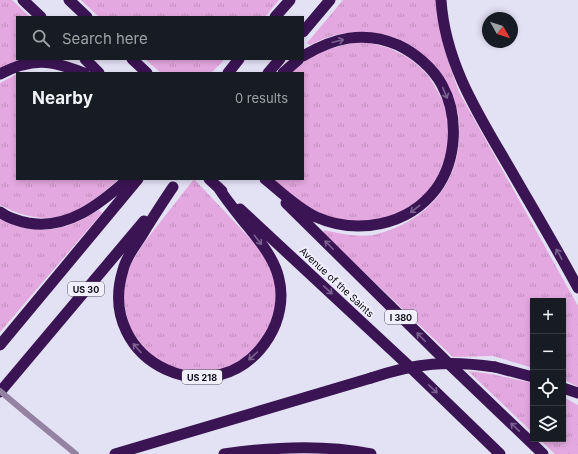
<!DOCTYPE html>
<meta charset="utf-8">
<style>
:root{--surface:#171b24;--page:#20242c;--text:#f1f3f6;--muted:#9ea1a6;--line:#363941}
body{margin:0;font-family:Inter,sans-serif;background:var(--page);color:var(--text)}
.controls{position:absolute;right:12px;bottom:12px;display:grid;overflow:hidden;border-radius:0px;box-shadow:0 2px 6px #0003}
.controls button{width:36px;height:36px;display:grid;place-items:center;padding:0;border:0;border-bottom:1px solid var(--line);background:var(--surface);color:var(--text);font:20px sans-serif}
.compass{position:absolute;left:482px;top:12px;width:36px;height:36px;border-radius:50%;background:var(--surface);box-shadow:0 2px 6px #0003;rotate:129deg}
.list{margin:0;padding:0;list-style:none}
h2{display:flex;justify-content:space-between;align-items:center;height:52px;margin:0;padding:0 16px;font-size:17px}
h2 small{font-size:13px;font-weight:400;color:var(--muted)}
.icon{flex:none;width:22px;height:22px;fill:none;stroke:currentColor;stroke-width:2;stroke-linecap:round;stroke-linejoin:round}
.map{position:relative;flex:none;width:578px;height:454px;overflow:hidden}
.search{position:absolute;background:var(--surface);box-shadow:0 2px 6px #0003;left:16px;top:16px;width:288px;height:44px;display:flex;align-items:center;gap:10px;box-sizing:border-box;padding:0 14px;border-radius:0px;color:var(--muted);font-size:15px}
.panel{position:absolute;background:var(--surface);box-shadow:0 2px 6px #0003;left:16px;top:72px;width:288px;height:108px;border-radius:0px}
.map>svg:first-child{display:block}
.grass{fill:url(#grass-tufts)}
.lines{fill:none;stroke-linecap:round;stroke-linejoin:round}
.street{stroke:#9482a2;stroke-width:6}
.highway{stroke:#3b1453;stroke-width:11}
.street-bridge{stroke:#9482a2;stroke-width:6}
.highway-bridge{stroke:#3b1453;stroke-width:11}
.oneway{stroke:#7b618f}
.labels{text-anchor:middle;dominant-baseline:central;stroke-width:4;stroke-linejoin:round;paint-order:stroke}
.shield{fill:#f1effe;stroke:#515059;stroke-width:1}
.shield-label{font-size:9px;font-weight:bold;fill:#0d0c12}
.street-label{font-size:10px;fill:#0d0c12;stroke:#f1effe}
</style>
<div class="map">
<svg width="578" height="454" viewBox="0 0 578 454">
<defs>
<pattern id="grass-tufts" width="24" height="20" patternUnits="userSpaceOnUse"><rect width="24" height="20" fill="#e3a8df"/><path d="M3 7l-1-3M5 7V3M7 7l1-3M15 17l-1-3M17 17v-4M19 17l1-3" fill="none" stroke="#c28fbe"/></pattern>
</defs>
<rect width="100%" height="100%" fill="#e3e1f4"/>
<path class="grass" d="M0,0H12L30,17H17V59H23L0,69Z
M81,0H279L265,17H99Z
M343,0H436C439,32 448,62 459,92L578,306V387L563,379V301H533V368L493,356L453,357L323,233L324,230C343,234 362,239 381,233C426,220 458,185 459,137C459,129 460,118 457,110C453,101 444,90 438,82C432,73 426,60 418,52C413,46 405,42 398,39C368,28 339,30 310,45L307,43Z
M355,43H370L389,48L407,57L421,68L430,78L444,103L448,117L450,132L447,153L436,180L427,193L394,218L355,224L322,216L305,206L272,179H303V73H292C311,54 330,47 355,43Z
M145,59H225L211,73H161Z
M17,74V179H119C108,188 97,198 85,206C55,224 30,220 0,205V83Z
M194,179L259,248L271,267L276,287L275,307L269,328L251,354L223,370L202,373L175,369L150,356L130,329L126,313L123,295L125,280L131,264L143,244Z
M99,210L102,213L0,332V218C10,222 19,226 29,228C54,234 79,223 99,210Z
M468,371L491,374L533,383V433Z
M563,397L578,405V454H555L539,439H563Z"/>
<g class="lines">
<path class="street" d="M26,413L76,454"/>
<path class="highway" d="M23,0L41,17
M69,0L87,17
M441,0C445,63 478,114 509,167C532,207 556,247 578,288
M275,17L290,0
M303,32L330,0
M85,59L99,73
M132,59L147,73
M228,73L239,59
M268,73L280,59
M283,73L299,59
M0,74C33,57 51,60 84,73
M209,179L222,191
M265,179C281,192 297,208 316,217C357,235 408,226 436,189C457,160 459,116 442,85C433,68 415,53 398,45C364,30 333,38 303,56
M173,187C162,203 152,219 142,235C135,246 126,257 123,270C94,363 218,420 269,337C279,321 284,299 279,279C274,256 256,237 241,218C233,208 225,198 218,187
M286,203L448,363L543,454
M240,209L410,367L500,454
M0,212C8,218 18,221 28,223C68,230 100,204 128,179
M0,345L138,179
M495,367L533,377
M563,388L578,393
M0,392L144,221
M115,454L371,378
M224,454C272,447 323,444 371,454"/>
<path class="street-bridge" d="M0,391L26,413"/>
<path class="highway-bridge" d="M371,378C416,363 448,360 495,367"/>
</g>
<defs><path id="oneway-shaft" d="M-6 0H5M1.5-3L5.5 0L1.5 3" fill="none" stroke-width="1.6" stroke-linecap="round" stroke-linejoin="round"/></defs>
<g class="oneway">
<use href="#oneway-shaft" transform="translate(338 41) rotate(-14)"/>
<use href="#oneway-shaft" transform="translate(445 93) rotate(68)"/>
<use href="#oneway-shaft" transform="translate(415 209) rotate(142)"/>
<use href="#oneway-shaft" transform="translate(258 240) rotate(52)"/>
<use href="#oneway-shaft" transform="translate(329 245) rotate(-135)"/>
<use href="#oneway-shaft" transform="translate(559 254) rotate(-119)"/>
<use href="#oneway-shaft" transform="translate(328 290) rotate(43)"/>
<use href="#oneway-shaft" transform="translate(421 337) rotate(-135)"/>
<use href="#oneway-shaft" transform="translate(137 348) rotate(-132)"/>
<use href="#oneway-shaft" transform="translate(253 356) rotate(138)"/>
<use href="#oneway-shaft" transform="translate(433 389) rotate(44)"/>
<use href="#oneway-shaft" transform="translate(515 427) rotate(-136)"/>
</g>
<g class="labels">
<g class="shield">
<rect x="68" y="282" width="36" height="14" rx="3"/>
<rect x="385" y="310" width="32" height="14" rx="3"/>
<rect x="182" y="370" width="40" height="14" rx="3"/>
</g>
<g class="shield-label">
<text x="86" y="289">US 30</text>
<text x="401" y="317">I 380</text>
<text x="202" y="377">US 218</text>
</g>
<g class="street-label">
<text transform="translate(337 282) rotate(43)">Avenue of the Saints</text>
</g>
</g>
</svg>
<div class="controls">
<button>+</button>
<button>−</button>
<button><svg class="icon" aria-label="locate" viewBox="0 0 24 24"><circle cx="12" cy="12" r="6"/><path d="M12 2v4M12 18v4M2 12h4M18 12h4"/></svg></button>
<button><svg class="icon" aria-label="layers" viewBox="0 0 24 24"><path d="M12 4l9 5-9 5-9-5zM3 14l9 5 9-5"/></svg></button>
</div>
<svg class="compass" viewBox="-18 -18 36 36"><path d="M0-13l5 13h-10z" fill="#e53935"/><path d="M0 13l5-13h-10z" fill="#9ea1a6"/></svg>
<div class="search"><svg class="icon" aria-label="search" viewBox="0 0 24 24"><circle cx="10" cy="10" r="6"/><path d="M15 15l6 6"/></svg>Search here</div>
<section class="panel">
<h2>Nearby<small>0 results</small></h2>
<ul class="list">
</ul>
</section>
</div>
